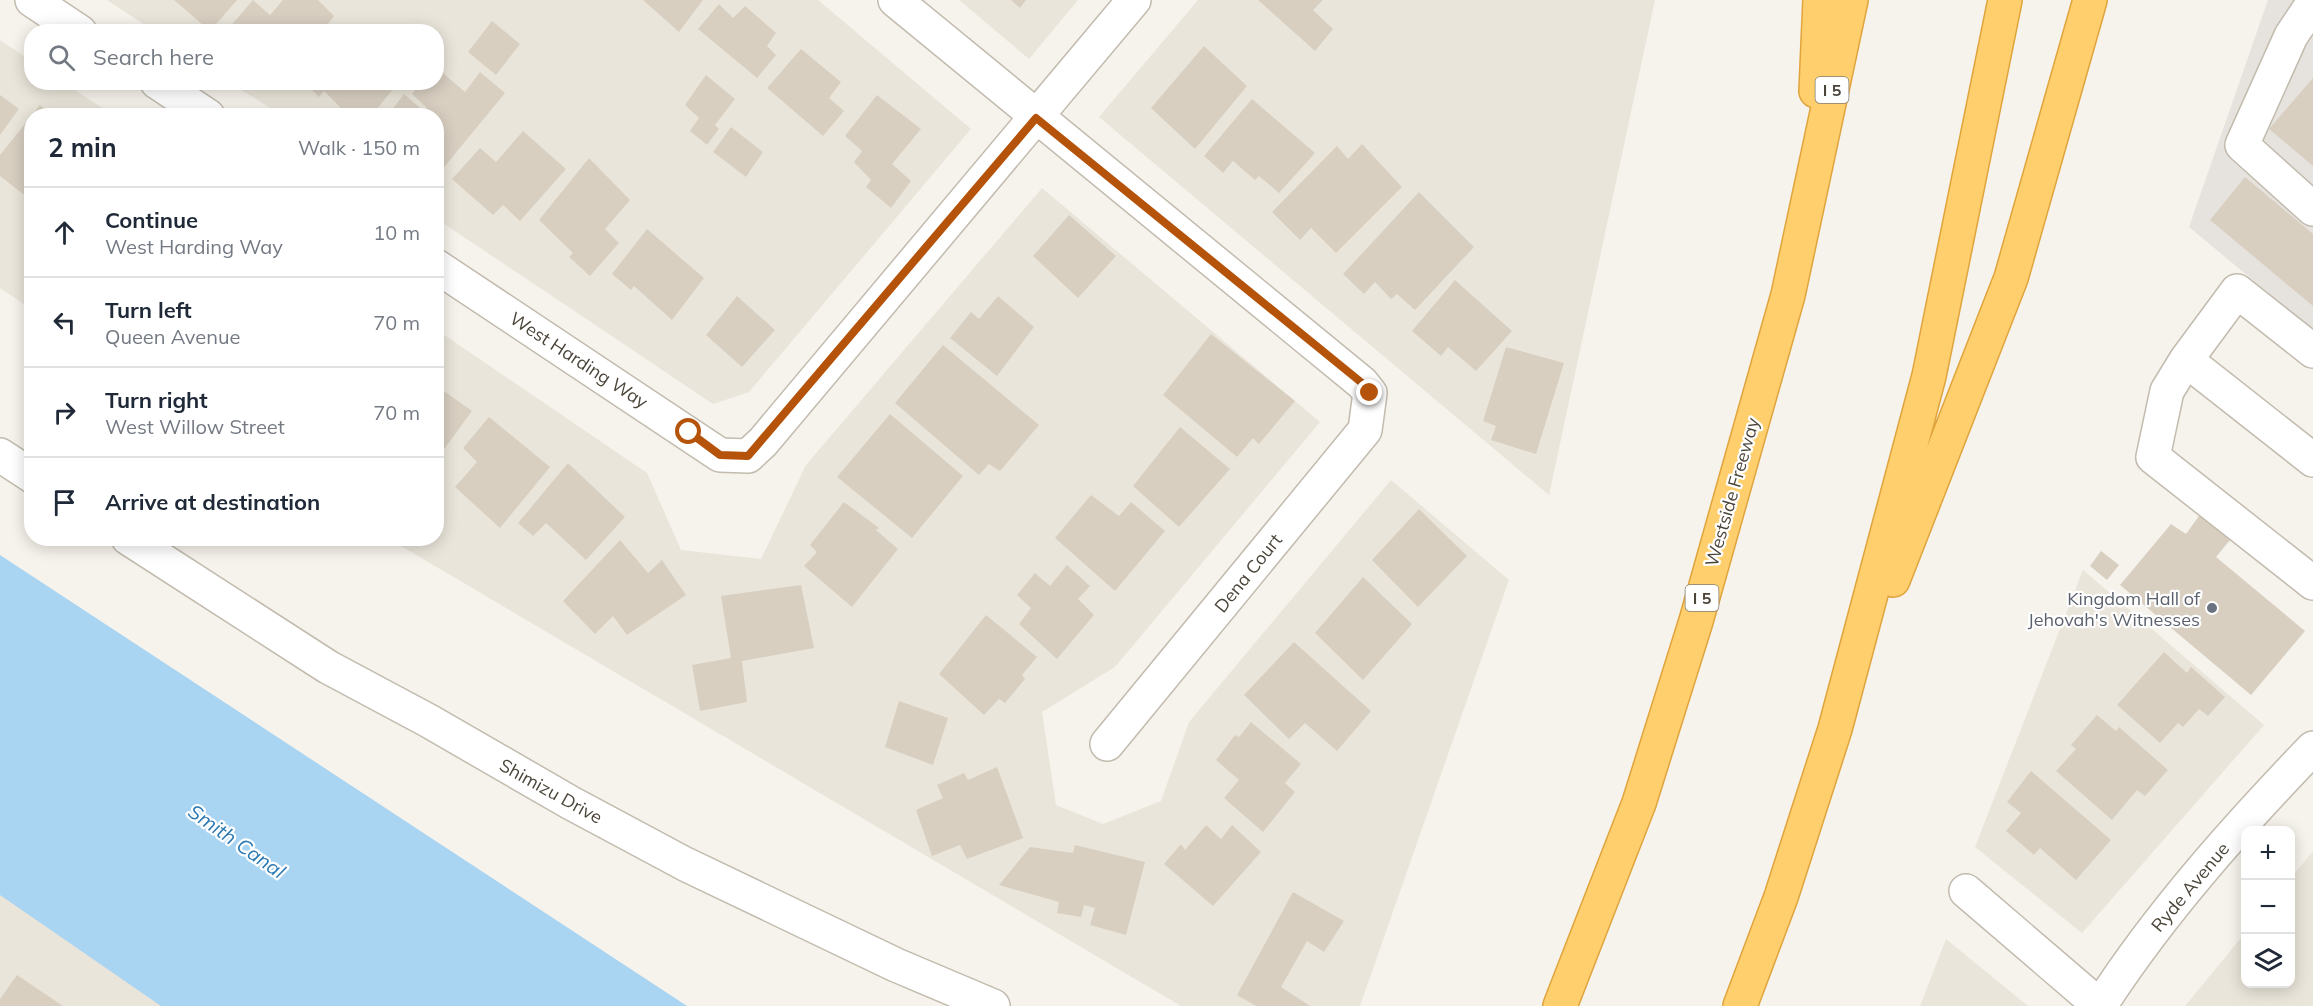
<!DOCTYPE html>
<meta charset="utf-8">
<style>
:root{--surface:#fff;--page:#f2f2f3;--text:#1f2937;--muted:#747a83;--line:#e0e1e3}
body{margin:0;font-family:Mulish,sans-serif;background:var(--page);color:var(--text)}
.controls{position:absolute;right:18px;bottom:18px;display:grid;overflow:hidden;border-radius:12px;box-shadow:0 3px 15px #0003}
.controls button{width:54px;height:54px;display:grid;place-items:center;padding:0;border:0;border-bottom:2px solid var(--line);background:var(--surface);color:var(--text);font:30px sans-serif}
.stop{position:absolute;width:18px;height:18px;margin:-14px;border:4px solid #b45309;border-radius:50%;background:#fff}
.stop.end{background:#b45309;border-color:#fff;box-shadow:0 2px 6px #0008}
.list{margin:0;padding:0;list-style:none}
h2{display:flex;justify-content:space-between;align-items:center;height:78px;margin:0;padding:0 24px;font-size:26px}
h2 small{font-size:20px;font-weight:400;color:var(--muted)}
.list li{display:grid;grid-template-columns:39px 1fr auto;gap:18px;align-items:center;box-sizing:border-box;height:90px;padding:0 24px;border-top:2px solid var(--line)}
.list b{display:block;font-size:22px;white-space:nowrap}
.list p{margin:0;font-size:20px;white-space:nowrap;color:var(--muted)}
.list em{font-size:20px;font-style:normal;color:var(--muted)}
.icon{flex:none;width:33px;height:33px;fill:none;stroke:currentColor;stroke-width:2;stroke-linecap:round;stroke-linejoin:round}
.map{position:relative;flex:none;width:2313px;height:1006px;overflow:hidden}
.search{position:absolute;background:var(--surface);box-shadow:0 3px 15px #0003;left:24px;top:24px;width:420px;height:66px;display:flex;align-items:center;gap:15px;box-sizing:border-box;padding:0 21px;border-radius:24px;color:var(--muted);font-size:22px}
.panel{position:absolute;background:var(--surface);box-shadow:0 3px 15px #0003;left:24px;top:108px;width:420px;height:438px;border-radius:24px}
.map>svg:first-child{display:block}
.residential{fill:#eae5da}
.industrial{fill:#e6e2dd}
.water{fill:#a9d4f2}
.building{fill:#d8cfc1}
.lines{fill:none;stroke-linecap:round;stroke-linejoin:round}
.minor-casing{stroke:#c2bbae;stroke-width:36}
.highway-casing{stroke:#e0a43c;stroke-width:36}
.minor{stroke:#fff;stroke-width:33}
.highway{stroke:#ffcf6e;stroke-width:33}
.route{stroke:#b45309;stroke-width:8}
.worship-dot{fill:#6b7280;stroke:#fff;stroke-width:2}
.labels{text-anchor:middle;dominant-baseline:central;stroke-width:4.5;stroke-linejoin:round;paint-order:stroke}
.shield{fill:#fff;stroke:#817c74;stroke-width:1.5}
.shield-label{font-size:16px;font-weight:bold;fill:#4b4439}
.street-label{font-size:18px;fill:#4b4439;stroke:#fff}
.worship-label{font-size:18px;fill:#5b616d;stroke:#fff;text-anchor:end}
.water-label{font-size:20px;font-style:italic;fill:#2e7ab2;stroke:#fff}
</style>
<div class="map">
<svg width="2313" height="1006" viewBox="0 0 2313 1006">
<rect width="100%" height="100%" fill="#f6f3ec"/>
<path class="residential" d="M107,0H818L971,129L749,392L713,404L437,219L436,116L281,115L231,83L436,82V32L154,31Z
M959,0H1078L1029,59Z
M1198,0H1655L1549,495L1099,117Z
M0,40L31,61L32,82L64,83L113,115L32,116L31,309L0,288Z
M1042,188L1320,422L1115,667L1042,712L1056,805L1103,824L1161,801L1189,722L1391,480L1509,580L1360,1006H1181L389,539L436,538L437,330L647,473L681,550L761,559L806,465Z
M2083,570L2264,725L2082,933L1975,847Z
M2313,851V1006H2185L2245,933L2246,984H2290L2291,878Z
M0,892L167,1006H0Z
M1946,939L2028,1006H1920Z"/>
<path class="industrial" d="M2268,0H2313V330L2189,227Z"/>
<path class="water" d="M0,555L687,1006H161L0,895Z"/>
<path class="building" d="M174,0H237L210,31Z
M253,0L270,15L283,0H318L334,16L322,32H229L227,30Z
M643,0H703L679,32Z
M1011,0H1026L1020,8Z
M1258,0H1323L1313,10L1333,29L1315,51Z
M719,4L733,18L745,6L776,33L767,46L776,55L757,78L698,29Z
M492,21L520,44L496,75L468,52Z
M1204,46L1247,86L1195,149L1151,108Z
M801,49L841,82L829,98L844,111L823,136L767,88Z
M436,67L465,92L480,72L505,93L436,177V116H387L404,94L425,112L427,108L412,94L422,82H436Z
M706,75L735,99L715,125L719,129L707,145L690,131L699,118L685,105Z
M2313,78V166L2269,129Z
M304,82H399L371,116H349L324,91L319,97Z
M0,95L19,109L0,135Z
M877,95L921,129L892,164L911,181L891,208L866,187L871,180L854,162L862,151L845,136Z
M1252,99L1315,153L1279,193L1259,176L1255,180L1233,161L1223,173L1204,156Z
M40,105L53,116H32V201L0,176V155Z
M731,127L763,152L746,177L713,152Z
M523,131L566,169L520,221L503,205L493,215L452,179L480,148L496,162Z
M1362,144L1402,187L1336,253L1311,228L1300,240L1272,212L1337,146L1348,159Z
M589,158L630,200L605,229L619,243L590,276L569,257L573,253L539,220Z
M2245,177L2313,234V306L2210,220Z
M1419,192L1474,247L1415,310L1397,294L1391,299L1375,282L1364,294L1343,274Z
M1069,215L1116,256L1078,298L1033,256Z
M647,229L704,278L672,320L634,286L631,290L612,274Z
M1455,280L1512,331L1476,371L1448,347L1441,356L1412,331Z
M737,296L775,330L742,367L706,335Z
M998,296L1034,327L997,376L950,338L971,312L979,319Z
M1211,334L1295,401L1259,444L1253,438L1237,457L1163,395Z
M943,345L1039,425L1000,471L989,464L979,475L895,403Z
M1506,347L1564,363L1536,454L1491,440L1496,426L1483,421Z
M441,389L472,411L442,452L436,448V396Z
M890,414L963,476L912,538L837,477Z
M489,417L550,467L500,528L455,487L477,462L463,448Z
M1180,427L1230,469L1179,527L1133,486Z
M568,463L625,517L586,560L546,523L533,536L518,523Z
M1091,495L1119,516L1131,502L1165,531L1115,591L1055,538Z
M844,502L879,528L876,530L898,549L852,607L804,566L817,552L810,545Z
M1419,509L1467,556L1418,607L1372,560Z
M2204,509L2235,534L2216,557L2305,631L2251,695L2120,585L2171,524L2186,534Z
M620,540L648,573L662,560L686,595L627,635L613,616L595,634L563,601Z
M2101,551L2119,565L2107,580L2090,566Z
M1067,565L1090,586L1078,599L1094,615L1057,659L1019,624L1031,608L1017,595L1035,573L1050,586Z
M1363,577L1412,624L1363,680L1315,633Z
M801,585L814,648L742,661L747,702L700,711L692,665L731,658L721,596Z
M986,615L1037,657L1022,675L1025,679L1005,703L999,699L984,715L939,674Z
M1294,642L1371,711L1337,751L1305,723L1289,739L1244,695Z
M2164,652L2187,673L2191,667L2225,697L2208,716L2199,709L2183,727L2178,723L2160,743L2117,705Z
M899,701L948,718L933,765L885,747Z
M2097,715L2116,731L2119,727L2168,770L2145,796L2137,790L2112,820L2056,771L2076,749L2071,745Z
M1251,722L1301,764L1285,783L1295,792L1263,832L1224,798L1239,780L1216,760L1235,735L1239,737Z
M997,767L1023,838L967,859L960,845L932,856L916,810L943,798L937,785L964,773L968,780Z
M2031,771L2111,840L2076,880L2040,848L2034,855L2006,831L2021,813L2007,802Z
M1206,825L1221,839L1232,825L1261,852L1213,906L1164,864L1181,844L1185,850Z
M1075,845L1145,862L1126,935L1090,925L1095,908L1084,905L1081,917L1057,913L1059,902L999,885L1030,847L1073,853Z
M1293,892L1344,921L1324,952L1307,941L1281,987L1310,1006H1256L1237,995Z
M17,975L63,1006H0V999Z"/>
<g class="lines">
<defs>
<path id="minor" d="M32,0L80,32
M895,0L1362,383L1370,393L1365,430L1107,744
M2313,3L2291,36L2242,145L2313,209
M157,82L208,116
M436,266L720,455L748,456L763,442L1134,0
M2186,360L2237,291L2313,351
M0,455L32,476
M2313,460L2186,360L2167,391L2153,457L2313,583
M128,538L328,667L429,721L571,803L685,864L896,965L993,1006
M1966,891L2100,1006
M2100,1006C2160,913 2236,828 2313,748"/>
<path id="highway" d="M1816,91L1820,0
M1893,580L2011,278L2090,0
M1560,1006L1639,803L1696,621L1788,295L1851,0
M1740,1006L1781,897L1835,729L1929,376L2005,0"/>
</defs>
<use href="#minor" class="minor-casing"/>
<use href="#highway" class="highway-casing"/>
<use href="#minor" class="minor"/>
<use href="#highway" class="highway"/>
</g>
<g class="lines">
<path class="route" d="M689,432L720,455L748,456L1036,118L1362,383L1370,393"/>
</g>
<circle class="worship-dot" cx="2212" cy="608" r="6"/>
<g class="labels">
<g class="shield">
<rect x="1815.5" y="77" width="33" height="26" rx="4.5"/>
<rect x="1685.5" y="585" width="33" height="26" rx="4.5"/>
</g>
<g class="shield-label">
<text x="1832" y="90">I 5</text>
<text x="1702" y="598">I 5</text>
</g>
<g class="street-label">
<text transform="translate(579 360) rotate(33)">West Harding Way</text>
<text transform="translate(1732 492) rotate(-74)">Westside Freeway</text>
<text transform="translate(1248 573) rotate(-51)">Dena Court</text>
<text transform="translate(551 791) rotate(29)">Shimizu Drive</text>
<text transform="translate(2190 887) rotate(-50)">Ryde Avenue</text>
</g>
<g class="worship-label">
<text x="2200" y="598">Kingdom Hall of<tspan x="2200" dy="21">Jehovah's Witnesses</tspan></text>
</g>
<g class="water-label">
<text transform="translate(237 841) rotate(35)">Smith Canal</text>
</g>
</g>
</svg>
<div class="controls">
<button>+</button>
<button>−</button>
<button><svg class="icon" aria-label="layers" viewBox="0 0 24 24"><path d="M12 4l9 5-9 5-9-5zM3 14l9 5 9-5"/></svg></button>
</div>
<div class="stop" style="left:689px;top:432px"></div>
<div class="stop end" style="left:1370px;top:393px"></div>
<div class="search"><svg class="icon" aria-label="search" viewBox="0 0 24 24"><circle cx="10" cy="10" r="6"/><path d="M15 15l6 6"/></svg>Search here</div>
<section class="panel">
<h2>2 min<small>Walk · 150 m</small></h2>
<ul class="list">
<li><svg class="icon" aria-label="ahead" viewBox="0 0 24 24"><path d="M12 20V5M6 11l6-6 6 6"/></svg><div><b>Continue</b><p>West Harding Way</p></div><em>10 m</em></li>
<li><svg class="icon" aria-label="left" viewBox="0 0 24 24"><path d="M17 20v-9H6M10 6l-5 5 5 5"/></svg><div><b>Turn left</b><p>Queen Avenue</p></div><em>70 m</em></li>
<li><svg class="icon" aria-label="right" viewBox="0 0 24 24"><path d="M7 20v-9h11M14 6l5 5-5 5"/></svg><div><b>Turn right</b><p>West Willow Street</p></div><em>70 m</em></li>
<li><svg class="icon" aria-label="arrive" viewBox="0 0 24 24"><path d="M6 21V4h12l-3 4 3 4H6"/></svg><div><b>Arrive at destination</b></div></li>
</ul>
</section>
</div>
